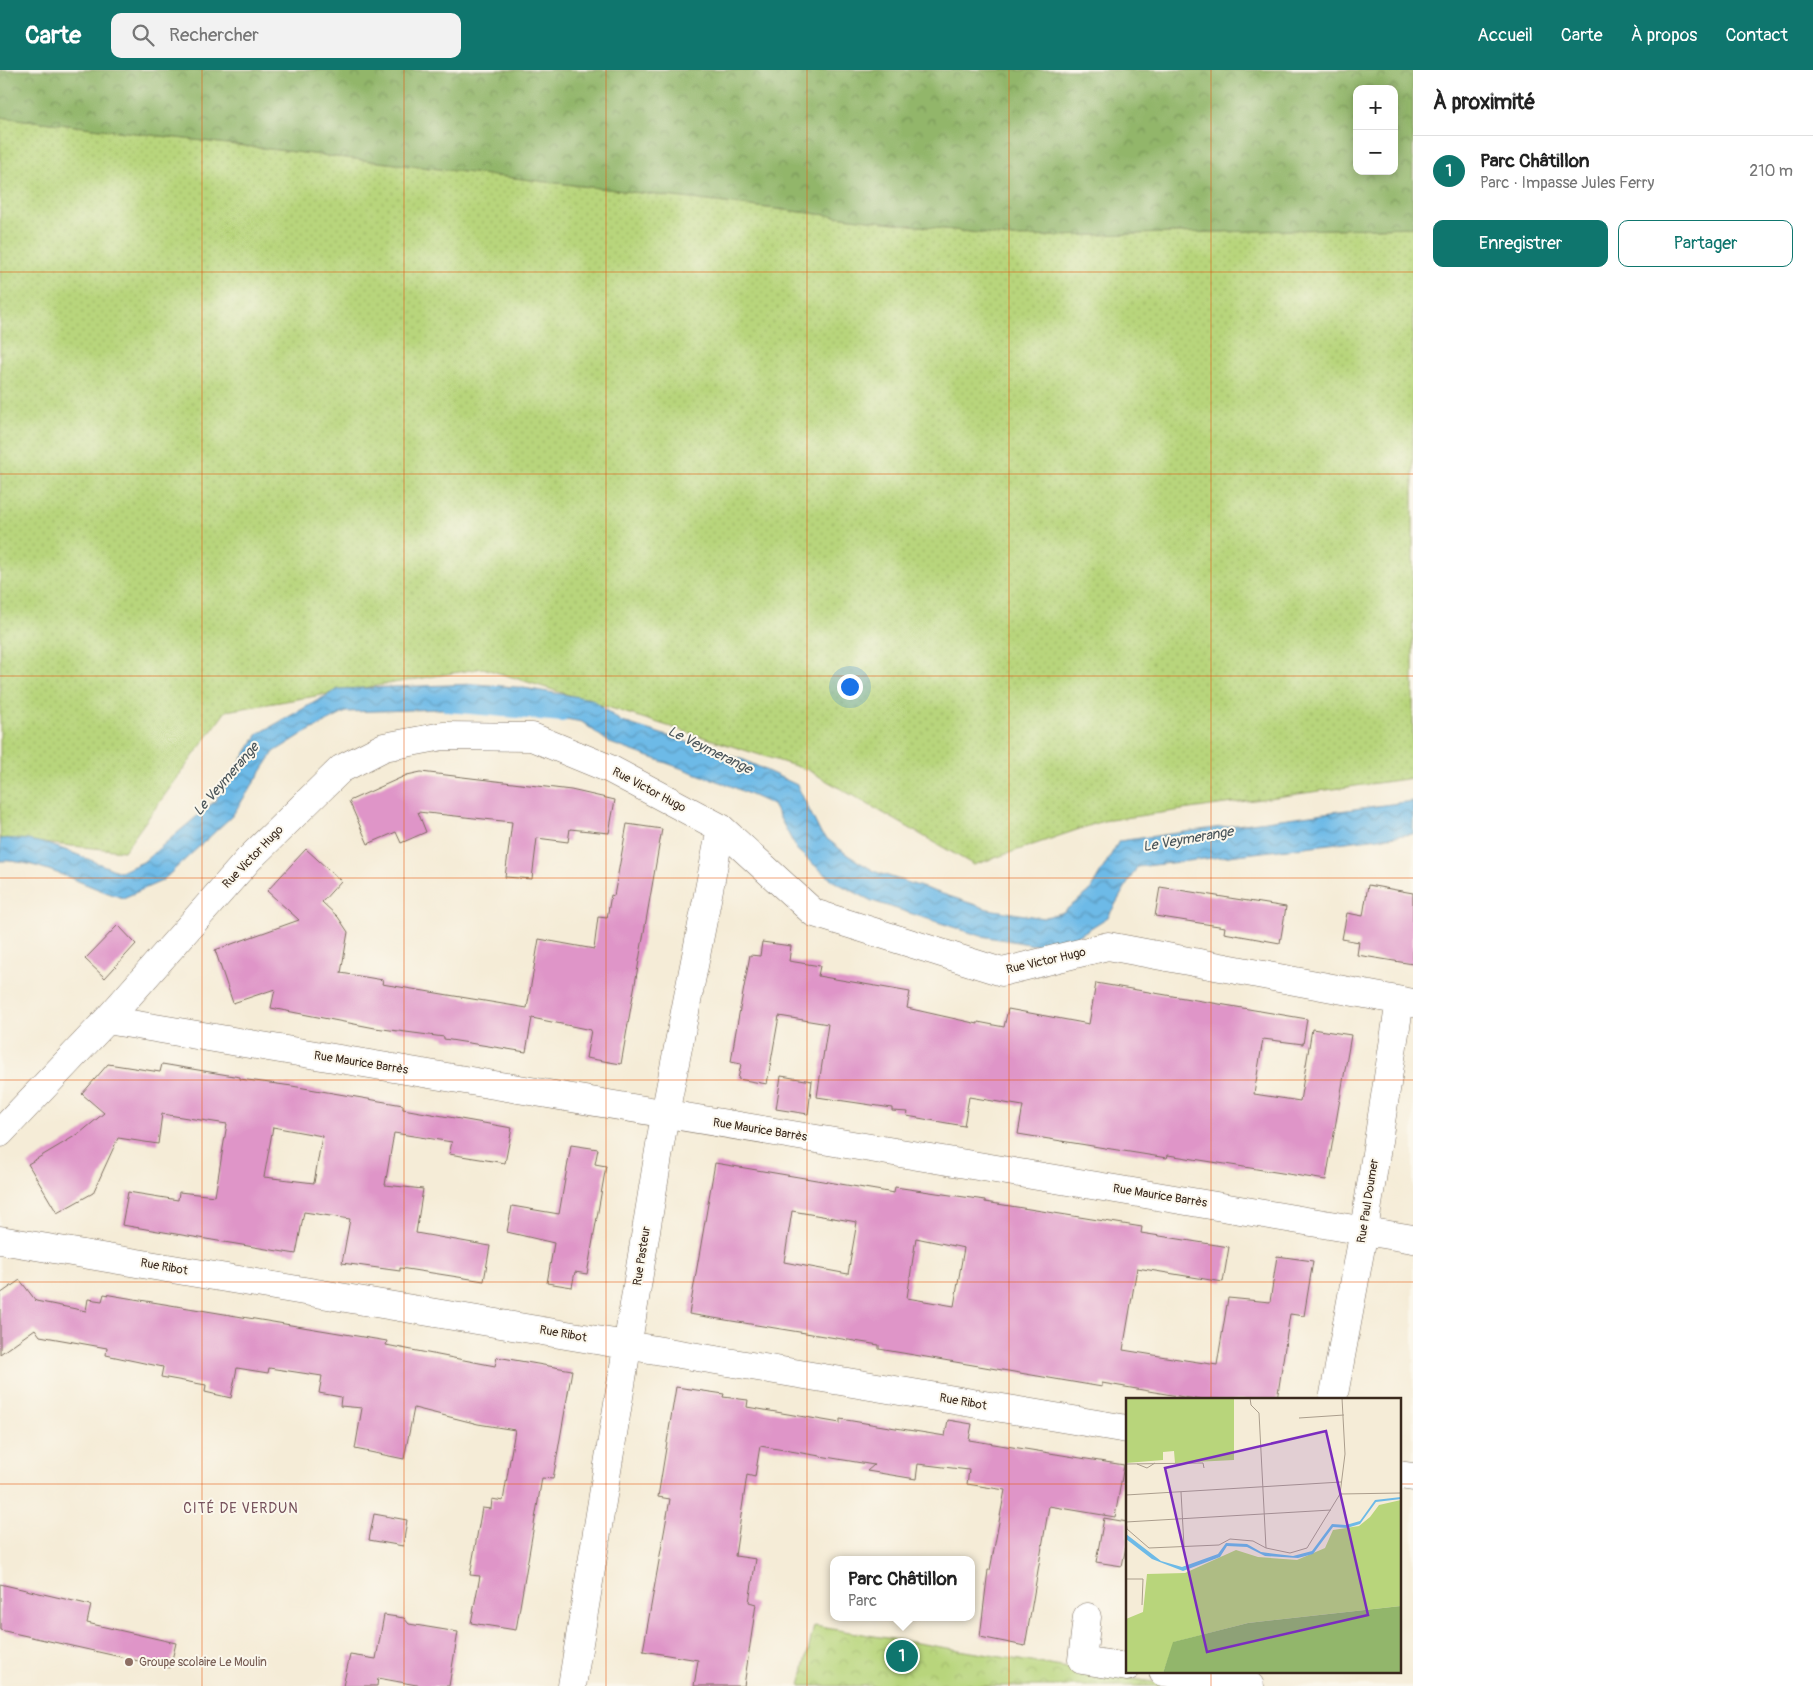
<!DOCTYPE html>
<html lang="fr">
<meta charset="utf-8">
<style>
:root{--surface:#fff;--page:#f2f2f2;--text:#222;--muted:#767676;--line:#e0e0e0;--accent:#0f766e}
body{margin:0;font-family:Pangolin,sans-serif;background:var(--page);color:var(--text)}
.controls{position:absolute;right:15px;top:15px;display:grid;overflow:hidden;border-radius:10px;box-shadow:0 2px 12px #0003}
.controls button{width:45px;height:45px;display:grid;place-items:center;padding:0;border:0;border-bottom:1px solid var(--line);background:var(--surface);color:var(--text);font:25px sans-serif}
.you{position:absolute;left:849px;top:616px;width:18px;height:18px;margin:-12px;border:4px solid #fff;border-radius:50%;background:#1a73e8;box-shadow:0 0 0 8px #1a73e833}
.badge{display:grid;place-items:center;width:32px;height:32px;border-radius:50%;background:var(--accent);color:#fff;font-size:16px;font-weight:700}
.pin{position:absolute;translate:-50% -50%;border:2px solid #fff;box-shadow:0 1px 5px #0006}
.popup{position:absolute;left:830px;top:1486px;width:145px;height:65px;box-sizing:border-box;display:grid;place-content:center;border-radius:10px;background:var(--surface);filter:drop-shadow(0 1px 4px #0005);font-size:16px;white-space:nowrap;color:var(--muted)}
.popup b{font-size:19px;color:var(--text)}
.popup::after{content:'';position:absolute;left:50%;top:100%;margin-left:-10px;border:10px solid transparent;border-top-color:var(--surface)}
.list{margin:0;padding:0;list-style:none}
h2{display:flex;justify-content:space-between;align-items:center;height:65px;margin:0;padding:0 20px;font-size:21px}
h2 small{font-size:16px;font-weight:400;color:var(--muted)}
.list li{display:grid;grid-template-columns:32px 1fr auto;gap:15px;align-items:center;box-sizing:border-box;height:70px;padding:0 20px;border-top:1px solid var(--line)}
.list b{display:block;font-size:19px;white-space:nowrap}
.list p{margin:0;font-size:16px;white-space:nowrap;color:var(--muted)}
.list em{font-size:16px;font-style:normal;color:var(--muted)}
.actions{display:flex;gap:10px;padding:15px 20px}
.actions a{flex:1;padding:11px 0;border:1px solid var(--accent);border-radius:10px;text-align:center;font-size:18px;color:var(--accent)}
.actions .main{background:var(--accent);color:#fff}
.icon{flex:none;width:28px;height:28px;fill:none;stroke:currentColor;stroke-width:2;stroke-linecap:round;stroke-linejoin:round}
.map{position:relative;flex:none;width:1413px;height:1616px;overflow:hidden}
header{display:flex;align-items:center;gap:30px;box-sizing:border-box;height:70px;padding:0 25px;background:var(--accent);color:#fff}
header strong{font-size:24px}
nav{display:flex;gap:28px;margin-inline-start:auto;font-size:18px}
.search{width:350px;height:45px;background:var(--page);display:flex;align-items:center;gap:12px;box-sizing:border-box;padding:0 18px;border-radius:10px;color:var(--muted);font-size:19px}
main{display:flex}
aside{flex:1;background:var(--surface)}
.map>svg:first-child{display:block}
.grass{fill:url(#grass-dots);stroke:#7a804c}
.forest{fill:url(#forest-crowns);stroke:#667044;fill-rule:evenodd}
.park{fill:url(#park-crowns);stroke:#7a804c}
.water{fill:url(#water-waves);stroke:#547282}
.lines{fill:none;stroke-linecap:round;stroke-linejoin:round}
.stream{stroke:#6dbae7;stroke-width:10}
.building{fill:#df95c8;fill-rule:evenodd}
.minor-casing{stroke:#7c6e5f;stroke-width:29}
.minor{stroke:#fff;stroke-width:28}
.grid{fill:none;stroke:#e8590c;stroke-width:1;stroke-opacity:0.55}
.education-dot{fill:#8d6e63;stroke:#fbf7ec;stroke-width:2}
.labels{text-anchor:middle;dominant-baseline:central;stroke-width:4;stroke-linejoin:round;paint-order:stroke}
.street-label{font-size:12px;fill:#3b2a1e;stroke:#fbf7ec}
.education-label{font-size:12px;fill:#785e54;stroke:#fbf7ec;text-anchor:start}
.water-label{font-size:14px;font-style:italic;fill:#4a555a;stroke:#fbf7ec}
.neighbourhood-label{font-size:14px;letter-spacing:1px;fill:#744f5a;stroke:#fbf7ec}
.inset-road{fill:none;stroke:#ab9e8d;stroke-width:1}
.view{fill:#7b2cbf;fill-opacity:0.15;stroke:#7b2cbf;stroke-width:2.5}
.inset-edge{fill:none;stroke:#3b2a1e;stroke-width:2.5}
</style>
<header>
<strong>Carte</strong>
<div class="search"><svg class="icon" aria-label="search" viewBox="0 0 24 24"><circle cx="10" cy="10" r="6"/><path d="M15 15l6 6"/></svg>Rechercher</div>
<nav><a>Accueil</a><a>Carte</a><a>À propos</a><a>Contact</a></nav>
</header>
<main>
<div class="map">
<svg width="1413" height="1616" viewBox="0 0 1413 1616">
<defs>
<pattern id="grass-dots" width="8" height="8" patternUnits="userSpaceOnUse" patternTransform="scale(1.25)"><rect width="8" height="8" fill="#b8d57b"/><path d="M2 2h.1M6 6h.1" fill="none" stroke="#9fb76a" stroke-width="1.8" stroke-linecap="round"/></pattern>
<pattern id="forest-crowns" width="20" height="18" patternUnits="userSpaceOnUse" patternTransform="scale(1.25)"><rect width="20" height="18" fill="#92b66b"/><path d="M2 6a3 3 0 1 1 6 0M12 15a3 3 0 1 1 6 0" fill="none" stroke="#789457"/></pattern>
<pattern id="park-crowns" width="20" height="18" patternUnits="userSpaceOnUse" patternTransform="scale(1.25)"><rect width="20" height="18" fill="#b8d57b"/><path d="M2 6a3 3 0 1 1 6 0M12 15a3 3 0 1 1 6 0" fill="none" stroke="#9fb76a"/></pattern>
<pattern id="water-waves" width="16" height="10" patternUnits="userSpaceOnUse" patternTransform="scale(1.25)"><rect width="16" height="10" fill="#6dbae7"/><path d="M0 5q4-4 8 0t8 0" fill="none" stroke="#5b97bb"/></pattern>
</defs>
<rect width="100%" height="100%" fill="#fbf7ec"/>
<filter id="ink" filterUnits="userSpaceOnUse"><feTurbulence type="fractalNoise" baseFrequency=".02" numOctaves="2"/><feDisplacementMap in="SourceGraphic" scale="10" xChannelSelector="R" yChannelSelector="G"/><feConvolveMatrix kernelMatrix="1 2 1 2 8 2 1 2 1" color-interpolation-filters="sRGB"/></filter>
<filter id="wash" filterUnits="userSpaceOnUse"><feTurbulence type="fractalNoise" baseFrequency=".0096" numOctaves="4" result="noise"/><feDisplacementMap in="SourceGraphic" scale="20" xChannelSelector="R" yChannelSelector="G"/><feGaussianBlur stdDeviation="1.12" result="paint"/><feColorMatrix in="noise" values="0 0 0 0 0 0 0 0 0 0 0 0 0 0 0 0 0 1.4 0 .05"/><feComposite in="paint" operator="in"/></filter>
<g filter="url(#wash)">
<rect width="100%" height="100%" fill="#f5ecd7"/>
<path class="grass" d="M0,47L1012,167L1413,157V708L1103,751L974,795L808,700L483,598L226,641L124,781L0,769Z"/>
<path class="forest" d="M0,0H1413V157L1012,167L0,47ZM1357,19H1394V101H1357Z"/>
<path class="park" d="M814,1556L1177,1616H800Z"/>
<path class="water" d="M475,614L517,617L592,629L620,651L744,690L797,715L821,764L849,786L876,802L988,839L1043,848L1063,842L1089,822L1119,771L1413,731V764L1137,797L1108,847L1073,869L1047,877L981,866L872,831L833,811L797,780L773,735L731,716L610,673L582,652L540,644L473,638L346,642L301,665L274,682L232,746L162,811L123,828C89,818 34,788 0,791V769C41,765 83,788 120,802L143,792L215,731L258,664L338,619Z"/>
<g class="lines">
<path class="stream" d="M447,637L562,647"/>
</g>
<g id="blocks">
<path class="building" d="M421,702L571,720L615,730L609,763L570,759L568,772L537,768L532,809L505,807L512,752L418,742L426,762L401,773L396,762L368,774L349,731L407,705Z
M627,754L662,759L621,994L586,988L591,960L532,948L526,982L444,969V967L375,958L271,938L275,919L233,933L215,880L299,850L267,821L306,779L341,811L322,832L338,847L348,862L341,903L383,910L382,914L527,938L539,869L594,879L598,847L607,848L611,825L614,826Z
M1368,815L1413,823V894L1357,885L1359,872L1342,869L1347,843L1363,846Z
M1160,817L1286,837L1280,873L1224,863L1225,857L1155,846Z
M118,855L136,874L105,908L85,889Z
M762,872L791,876L789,891L820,896L818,906L910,922L907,938L978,954V952L1004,957L1008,939L1089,954L1096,913L1307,949L1303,974L1263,969L1254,1024L1300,1031L1312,959L1351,965L1326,1110L1168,1085L1167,1088L1018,1064L1023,1036L969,1027L964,1056L907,1046L908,1042L892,1041V1038L817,1027L828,954L779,946L767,1014L738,1009L741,994L731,992L735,966L750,885L760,886Z
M108,994L160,1002L162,994L240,1007V1009L292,1016L403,1035V1039L512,1058L505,1093L449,1084L452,1072L394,1063L385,1115L423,1119L416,1163L490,1176L484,1211L400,1198V1201L342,1193L350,1149L304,1142L296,1184L122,1155L128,1122L178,1130L179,1122L215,1126L227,1054L162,1044L158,1074L118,1068L93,1123L57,1143L28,1094L80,1063L104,1043L82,1024ZM273,1057L322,1066L314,1113L264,1107Z
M781,1006L812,1011L808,1044L776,1039Z
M571,1075L598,1079L595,1094L606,1096L587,1204L575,1202L572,1217L547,1213L554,1173L507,1162L512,1136L559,1144Z
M715,1093L894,1123L895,1117L985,1130V1132L1142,1157L1141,1163L1229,1177L1223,1212L1137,1198L1123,1280L1166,1287L1217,1295L1228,1228L1270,1232L1277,1186L1313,1191L1304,1246L1290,1244L1277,1330H1201L1102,1313V1317L879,1279V1275L689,1244ZM792,1141L857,1152L848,1204L784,1192ZM916,1168L964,1178L954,1236L907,1228Z
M20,1210L36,1231L86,1241L88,1229L102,1231L104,1224L387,1271L386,1275L495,1296L497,1287L572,1300L553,1409L542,1408L516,1560L471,1553L480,1506L470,1505L482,1438L491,1439L492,1429L503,1431L515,1360L478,1354L414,1338L404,1389L355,1379L362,1338L340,1336L341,1327L319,1323L322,1306L269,1298L268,1303L237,1298L231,1328L205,1322L206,1315L161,1307L163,1297L106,1285L107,1278L40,1266L35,1259L0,1284V1224Z
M676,1317L724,1324L723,1327L748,1330L747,1337L840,1353V1349L945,1366L948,1350L972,1354L969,1370L1124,1395L1115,1447L1049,1436L1025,1576L980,1567L988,1500H990L1005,1420L967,1414L969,1400L918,1394L916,1409L867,1401L874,1395L760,1376L755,1407L747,1405L735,1486L756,1489L749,1532L756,1534L744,1616H694L698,1590L643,1581L670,1429L658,1427Z
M374,1444L407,1450L403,1476L369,1470Z
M1104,1448L1127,1452V1472L1122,1496L1096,1492Z
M0,1514L91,1535L87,1553L176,1573L170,1598L0,1560Z
M384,1545L404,1548L409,1554L458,1562L449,1616H422L378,1608L377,1616H343L350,1585L376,1589Z"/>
</g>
</g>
<g filter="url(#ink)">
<use href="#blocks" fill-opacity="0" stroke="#7c6e5f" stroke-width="1"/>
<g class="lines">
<defs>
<path id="minor" d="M107,950L1413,1169
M0,1063L107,950L249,789L341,699L384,677L443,666L532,667L610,699L721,758L814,843L1002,902L1108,876L1413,933
M0,1170L1127,1359
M1333,1330L1364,1160L1400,931
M1399,1405L1413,1407
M1087,1547L1082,1590L1127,1597
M1163,1602L1250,1616
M572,1616L665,1044L721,758"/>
</defs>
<use href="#minor" class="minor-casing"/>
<use href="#minor" class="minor"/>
</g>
</g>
<path class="grid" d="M202,0V1616M404,0V1616M606,0V1616M807,0V1616M1009,0V1616M1211,0V1330M0,202H1413M0,404H1413M0,606H1413M0,808H1413M0,1010H1413M0,1212H1413M0,1414H1127M1399,1414H1413M1211,1602V1616"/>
<circle class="education-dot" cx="129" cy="1592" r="5"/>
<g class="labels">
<g class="street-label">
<text transform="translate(649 720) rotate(28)">Rue Victor Hugo</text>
<text transform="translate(253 787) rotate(-46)">Rue Victor Hugo</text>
<text transform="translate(1046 891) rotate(-13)">Rue Victor Hugo</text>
<text transform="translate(361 993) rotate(9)">Rue Maurice Barrès</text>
<text transform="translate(760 1060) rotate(9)">Rue Maurice Barrès</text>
<text transform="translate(1160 1126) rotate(9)">Rue Maurice Barrès</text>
<text transform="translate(1368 1131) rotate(-81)">Rue Paul Doumer</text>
<text transform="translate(642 1186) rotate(-81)">Rue Pasteur</text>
<text transform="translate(164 1197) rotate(10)">Rue Ribot</text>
<text transform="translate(563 1264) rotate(10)">Rue Ribot</text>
<text transform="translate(963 1332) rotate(10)">Rue Ribot</text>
</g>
<g class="education-label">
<text x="139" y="1592">Groupe scolaire Le Moulin</text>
</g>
<g class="water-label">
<text transform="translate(710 680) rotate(26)">Le Veymerange</text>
<text transform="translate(226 709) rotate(-49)">Le Veymerange</text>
<text transform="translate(1188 769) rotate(-10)">Le Veymerange</text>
</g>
<g class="neighbourhood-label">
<text x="241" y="1438">CITÉ DE VERDUN</text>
</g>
</g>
<g transform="translate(1126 1328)">
<rect width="275" height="275" fill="#f5ecd7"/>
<path d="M275,102V208L122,225L48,244L37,275H0V221L17,214L21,176L59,175L110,152L132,159L171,162L199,150L207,132L233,128L244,119L253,107Z" fill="#b8d57b"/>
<path d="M275,208V275H37L47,244L122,225Z" fill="#92b66b"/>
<path d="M0,0H108V62L49,65L48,53L37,54V62L0,65Z" fill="#b8d57b"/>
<path d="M275,99V101L250,104L234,126L221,130L207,129L187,156L172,160L139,158L121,149L101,148L94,159L57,173L26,161L0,141V136L35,163L56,169L92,156L100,145L121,146L135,154L167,158L186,153L206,126L220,127L234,123L249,102Z" fill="#6dbae7"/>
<path class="inset-road" d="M124,0L125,7L133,15L140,150M173,20L218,17M0,66L77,65L78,70M11,66L21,70L29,65M55,94L58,148M214,96L275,95M0,97L215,84M0,124L1,131L23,150L93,147L104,141L127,143L140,150L164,155L181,150L214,96L219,56L216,0M0,124L205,112M0,181H17L16,207"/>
<path class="view" d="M200,33L242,217L81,254L39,70Z"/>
<rect width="275" height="275" class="inset-edge"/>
</g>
</svg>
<div class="controls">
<button>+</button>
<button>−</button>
</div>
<div class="you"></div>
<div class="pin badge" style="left:902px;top:1586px">1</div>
<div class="popup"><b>Parc Châtillon</b>Parc</div>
</div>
<aside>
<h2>À proximité<small></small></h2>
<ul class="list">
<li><span class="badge">1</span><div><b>Parc Châtillon</b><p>Parc · Impasse Jules Ferry</p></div><em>210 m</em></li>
</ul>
<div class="actions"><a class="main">Enregistrer</a><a>Partager</a></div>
</aside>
</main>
